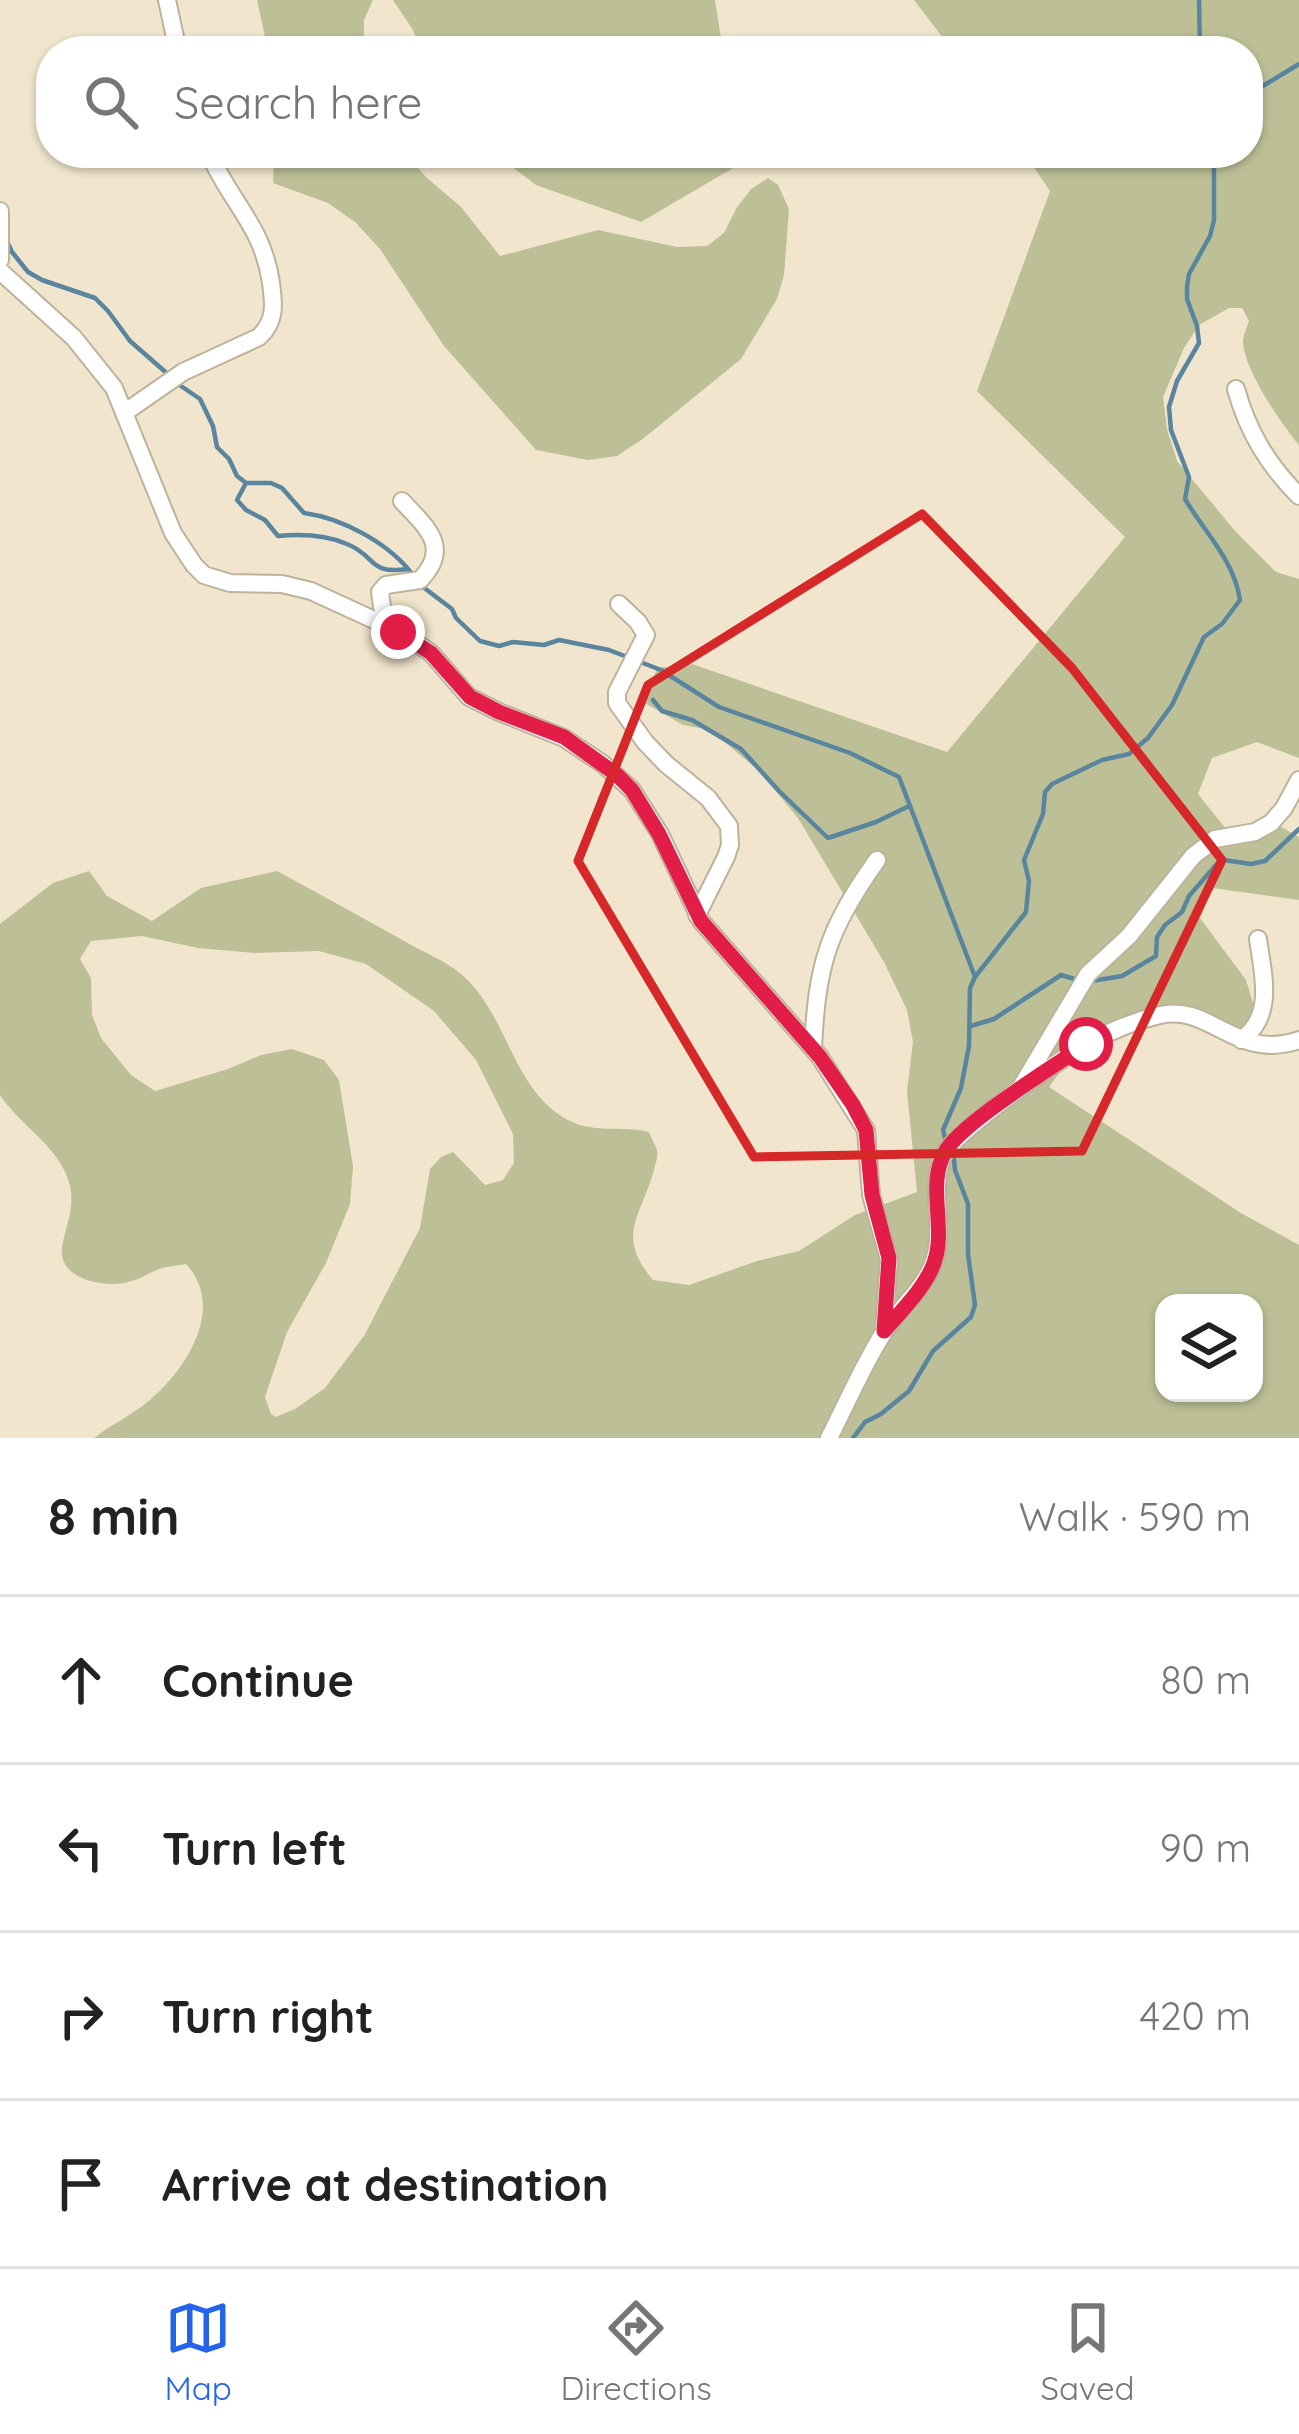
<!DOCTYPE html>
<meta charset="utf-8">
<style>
:root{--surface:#fff;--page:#f2f2f2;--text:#222;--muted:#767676;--line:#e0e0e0;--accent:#2563eb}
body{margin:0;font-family:Quicksand,sans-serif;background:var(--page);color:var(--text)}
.controls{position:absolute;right:36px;bottom:36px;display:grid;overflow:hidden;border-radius:24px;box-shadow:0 3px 9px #0004}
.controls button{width:108px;height:108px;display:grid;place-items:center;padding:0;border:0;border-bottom:3px solid var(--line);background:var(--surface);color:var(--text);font:60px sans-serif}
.stop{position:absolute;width:36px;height:36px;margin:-27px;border:9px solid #e11d48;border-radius:50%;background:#fff}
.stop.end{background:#e11d48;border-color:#fff;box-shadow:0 3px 12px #0008}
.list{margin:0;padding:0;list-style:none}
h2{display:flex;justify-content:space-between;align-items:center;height:156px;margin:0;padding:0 48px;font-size:51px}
h2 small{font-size:39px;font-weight:400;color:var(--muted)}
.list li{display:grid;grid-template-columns:78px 1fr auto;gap:36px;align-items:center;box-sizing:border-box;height:168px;padding:0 48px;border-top:3px solid var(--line)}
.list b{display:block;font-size:45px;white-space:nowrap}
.list em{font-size:39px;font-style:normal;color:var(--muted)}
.icon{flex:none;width:66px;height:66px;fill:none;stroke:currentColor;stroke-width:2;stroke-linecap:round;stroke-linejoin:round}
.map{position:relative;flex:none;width:1299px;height:1438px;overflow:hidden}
.search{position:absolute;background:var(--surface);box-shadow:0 3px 9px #0004;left:36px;right:36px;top:36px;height:132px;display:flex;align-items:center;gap:30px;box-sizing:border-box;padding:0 42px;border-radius:48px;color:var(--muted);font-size:45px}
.sheet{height:828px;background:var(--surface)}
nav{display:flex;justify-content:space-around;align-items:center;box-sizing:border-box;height:168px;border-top:3px solid var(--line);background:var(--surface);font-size:33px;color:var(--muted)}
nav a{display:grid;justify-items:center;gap:6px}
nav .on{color:var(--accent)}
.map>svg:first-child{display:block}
.green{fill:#bdc096;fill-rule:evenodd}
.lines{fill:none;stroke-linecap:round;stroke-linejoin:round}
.stream{stroke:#59859e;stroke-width:4.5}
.street-casing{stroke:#bdb29b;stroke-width:20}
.street{stroke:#fff;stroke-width:16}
.route{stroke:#e11d48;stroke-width:15}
.marked{fill:none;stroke:#d62828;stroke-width:9;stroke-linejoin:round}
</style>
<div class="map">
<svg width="1299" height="1438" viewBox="0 0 1299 1438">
<rect width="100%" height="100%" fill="#f1e6cd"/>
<path class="green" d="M257,0H373L364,20V51H268Z
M393,0H715L723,51H421L413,30Z
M914,0H1299V445C1282,425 1242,367 1243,340C1244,334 1247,327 1249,321L1242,308H1229L1199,325L1184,348L1163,397L1167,429L1177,461L1236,532L1276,572L1299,579V758L1257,742L1212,758L1198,794L1230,834L1276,824L1299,837V900L1212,888L1200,918L1246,980L1254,1006L1243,1031L1171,1014L1070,1058L1049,1087L1241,1213L1299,1245V1438H94C112,1424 134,1414 151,1399C187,1368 226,1307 186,1264C177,1266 167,1266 159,1269C147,1274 137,1281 124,1283C99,1287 58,1278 62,1247C66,1225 76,1205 69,1182C58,1145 20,1126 0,1095V924L53,883L89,871L107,896L152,921L201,888L277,871C320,894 363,918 406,942C423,952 446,961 461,974C509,1015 511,1089 568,1120C593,1134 622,1125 649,1132C651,1138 655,1144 657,1150C658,1158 656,1162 654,1170C641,1217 615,1235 653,1280L689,1285L757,1261L799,1251L855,1215L917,1192L907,1091L913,1042L907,1010L884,962L798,818L758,770L710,730L683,725L645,703L657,668L692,664L947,752L1125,537L977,391L1050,191L1024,153H1248V51H953ZM142,936L198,948L255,953L319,951L366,964L434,1011L476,1060L513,1134L514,1163L503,1180L485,1185L453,1152L441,1157L430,1169L420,1228L364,1336L325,1388L295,1409L276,1417L271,1414L265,1397L287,1332L326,1263L350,1204L353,1166L339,1080L324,1060L292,1049L261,1055L228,1069L155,1091L131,1075L101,1038L92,1015L91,978L80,959L91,941ZM1164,1303H1254V1393H1164Z
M274,153H405L426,177L461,207L500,256L598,230L677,247L707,246L724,233L736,209L751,189L768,178L778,185L789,209L784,275L777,299L741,359L644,438L617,456L588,460L536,450L444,346L380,249L355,222L328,203L273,183Z
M494,153H740V164L641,222L536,185Z"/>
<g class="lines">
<path class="stream" d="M1199,0L1200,51
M1248,95L1299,64
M5,237L12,252L28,272L42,280L95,298L108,311L130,341L170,376
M178,384L200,399L213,426L217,447L229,459L237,476L246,483H271L282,488L304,513C342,518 389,543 413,575
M246,483L237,500L246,510L265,520L278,536C300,534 326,535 347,544C377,556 368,575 408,569
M419,584L452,609L456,618L480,641L499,646L513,642L544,645L559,640L609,650L661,670L719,707L850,753L899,777L975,977
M653,700L662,711L692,720L741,749L779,791L828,838L876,822L907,807
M1092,981L1122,976L1156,956L1157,937L1165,925L1182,912L1189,896L1216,865L1224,860L1251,864L1265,861L1299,829
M971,1026L994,1019L1061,975L1081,981
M946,1142L943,1130L961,1088L969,1046L970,988L975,977L1026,912L1029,881L1024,860L1043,814L1045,792L1052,784L1102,760L1129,754L1148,738L1172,705L1204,637L1222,624L1240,600C1234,560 1205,533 1185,499L1189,477L1171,430L1169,407L1177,381L1199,343L1197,326L1187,299V287L1189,274L1210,236L1214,220V153
M853,1438L865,1422L881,1414L909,1391L933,1351L971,1317L975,1305L968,1254V1204L955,1170L953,1151"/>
<defs>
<path id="street" d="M167,0L178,51
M0,211V260
M0,271L74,338L114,388L173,533L194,565L204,575L230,583L282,584L311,591L398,631L431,653L469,697L499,712L564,738L603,764L632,790L660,834L701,921L820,1057L866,1130L871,1195L889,1259L884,1331
M1236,389C1248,432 1268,465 1299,496
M124,413L183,372L259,337C276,321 274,305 271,283C263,226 230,202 209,153
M619,604L638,622L646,635L617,692V703L645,742L666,764L708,798L729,826L730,845L726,857L697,915
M393,629L382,607L380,592L386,585L420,580C452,547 426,527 402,501
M1241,1040C1275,1016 1263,975 1258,939
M813,1048C817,964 828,929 877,860
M1022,1085L1088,974L1129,936L1193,856L1215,839L1255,832L1271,823L1284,808L1299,780
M829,1438C847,1403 863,1365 884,1332C898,1309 921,1292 932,1266C947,1233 929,1193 942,1158C951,1133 1064,1056 1092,1041C1113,1030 1138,1020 1160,1015C1210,1003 1236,1062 1299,1040"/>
</defs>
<use href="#street" class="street-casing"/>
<use href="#street" class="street"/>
</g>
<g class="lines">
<path class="route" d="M398,632L431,653L470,697L499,712L564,737L617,775L632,790L659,834L701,921L820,1057L853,1105L866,1130L872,1195L889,1258L884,1331C902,1310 925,1288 934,1263C947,1228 926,1185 945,1152C962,1122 1054,1067 1086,1044"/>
</g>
<path class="marked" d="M922,514L1072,668L1222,860L1082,1151L754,1157L578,861L648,685Z"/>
</svg>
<div class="controls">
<button><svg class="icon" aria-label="layers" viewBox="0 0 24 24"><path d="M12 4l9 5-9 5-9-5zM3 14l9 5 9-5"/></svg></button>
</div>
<div class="stop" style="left:1086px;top:1044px"></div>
<div class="stop end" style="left:398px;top:632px"></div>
<div class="search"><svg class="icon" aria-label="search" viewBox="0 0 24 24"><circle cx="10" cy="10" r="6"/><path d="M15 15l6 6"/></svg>Search here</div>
</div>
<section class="sheet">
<h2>8 min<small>Walk · 590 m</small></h2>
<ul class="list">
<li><svg class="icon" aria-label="ahead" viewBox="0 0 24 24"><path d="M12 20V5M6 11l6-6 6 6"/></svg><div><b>Continue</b></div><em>80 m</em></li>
<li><svg class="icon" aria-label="left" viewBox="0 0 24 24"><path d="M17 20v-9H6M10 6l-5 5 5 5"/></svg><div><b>Turn left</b></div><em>90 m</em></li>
<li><svg class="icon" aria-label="right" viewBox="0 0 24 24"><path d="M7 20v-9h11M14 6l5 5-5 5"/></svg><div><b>Turn right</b></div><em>420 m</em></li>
<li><svg class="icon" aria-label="arrive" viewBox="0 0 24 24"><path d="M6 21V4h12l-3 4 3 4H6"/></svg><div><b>Arrive at destination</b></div></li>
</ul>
</section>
<nav>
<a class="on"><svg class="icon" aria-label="map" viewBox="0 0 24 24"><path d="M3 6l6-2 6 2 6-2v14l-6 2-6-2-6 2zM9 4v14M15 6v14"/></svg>Map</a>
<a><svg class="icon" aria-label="directions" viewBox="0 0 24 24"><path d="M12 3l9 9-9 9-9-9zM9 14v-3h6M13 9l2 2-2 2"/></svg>Directions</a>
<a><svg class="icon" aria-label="saved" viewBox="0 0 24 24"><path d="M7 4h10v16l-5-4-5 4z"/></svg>Saved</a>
</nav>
